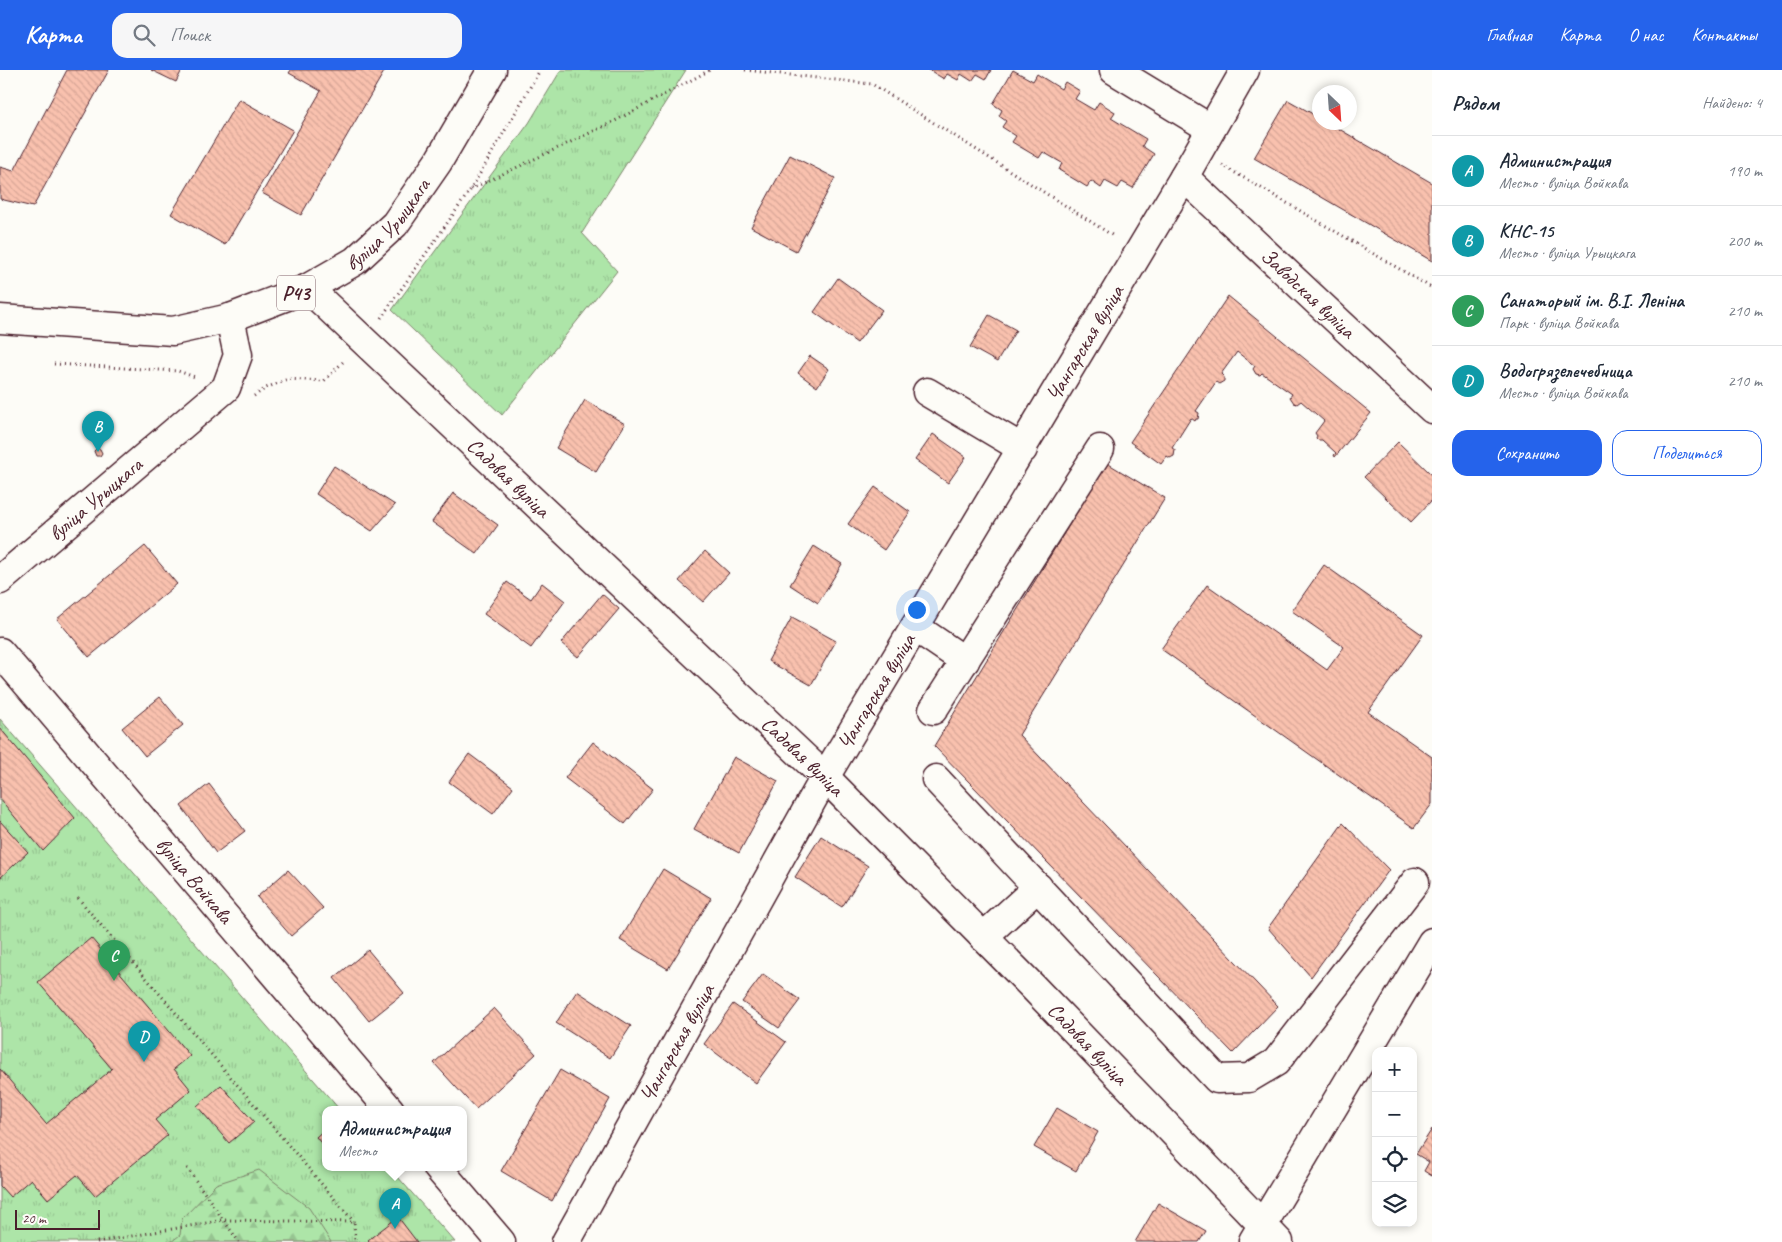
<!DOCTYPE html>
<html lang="ru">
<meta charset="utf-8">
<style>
:root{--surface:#fff;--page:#f6f6f7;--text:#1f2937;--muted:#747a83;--line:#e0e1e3;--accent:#2563eb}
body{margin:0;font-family:Caveat,sans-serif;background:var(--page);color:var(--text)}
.controls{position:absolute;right:15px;bottom:15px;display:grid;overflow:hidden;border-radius:10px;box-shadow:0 2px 8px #0003}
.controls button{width:45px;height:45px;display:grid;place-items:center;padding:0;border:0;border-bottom:1px solid var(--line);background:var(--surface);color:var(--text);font:25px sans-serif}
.compass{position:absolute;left:1312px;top:15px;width:45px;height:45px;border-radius:50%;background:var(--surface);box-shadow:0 2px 8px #0003;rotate:155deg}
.scale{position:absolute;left:15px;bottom:12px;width:85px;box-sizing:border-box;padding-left:5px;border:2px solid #4a1f2b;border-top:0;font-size:14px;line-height:18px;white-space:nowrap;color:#4a1f2b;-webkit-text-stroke:4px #fdfcf7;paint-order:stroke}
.you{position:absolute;left:916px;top:539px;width:18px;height:18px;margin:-12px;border:4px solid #fff;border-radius:50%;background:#1a73e8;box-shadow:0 0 0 8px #1a73e833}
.badge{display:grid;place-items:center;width:32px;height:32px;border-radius:50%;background:var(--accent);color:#fff;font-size:16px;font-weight:700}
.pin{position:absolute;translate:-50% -41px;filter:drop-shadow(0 1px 2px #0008)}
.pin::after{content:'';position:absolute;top:26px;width:18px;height:15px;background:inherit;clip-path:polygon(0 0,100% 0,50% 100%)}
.popup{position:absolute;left:322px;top:1036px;width:145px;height:65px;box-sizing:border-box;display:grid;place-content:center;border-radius:10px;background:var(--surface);filter:drop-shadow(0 1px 4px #0005);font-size:16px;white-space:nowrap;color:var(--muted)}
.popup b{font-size:19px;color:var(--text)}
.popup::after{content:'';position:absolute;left:50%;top:100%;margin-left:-10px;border:10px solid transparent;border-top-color:var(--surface)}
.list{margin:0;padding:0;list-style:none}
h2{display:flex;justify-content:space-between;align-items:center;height:65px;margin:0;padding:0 20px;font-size:21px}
h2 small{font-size:16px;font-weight:400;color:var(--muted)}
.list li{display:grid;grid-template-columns:32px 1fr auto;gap:15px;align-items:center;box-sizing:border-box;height:70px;padding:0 20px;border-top:1px solid var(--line)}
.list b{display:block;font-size:19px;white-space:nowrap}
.list p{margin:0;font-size:16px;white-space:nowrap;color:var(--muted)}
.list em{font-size:16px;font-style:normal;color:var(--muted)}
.actions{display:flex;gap:10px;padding:15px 20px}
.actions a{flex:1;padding:11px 0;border:1px solid var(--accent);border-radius:15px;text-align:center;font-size:18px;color:var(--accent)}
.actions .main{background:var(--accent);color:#fff}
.icon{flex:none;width:28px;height:28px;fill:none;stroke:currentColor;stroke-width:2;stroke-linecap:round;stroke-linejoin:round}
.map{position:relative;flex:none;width:1432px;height:1172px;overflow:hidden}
header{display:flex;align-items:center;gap:30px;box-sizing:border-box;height:70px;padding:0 25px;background:var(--accent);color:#fff}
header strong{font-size:24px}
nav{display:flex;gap:28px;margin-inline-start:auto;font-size:18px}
.search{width:350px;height:45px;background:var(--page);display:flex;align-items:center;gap:12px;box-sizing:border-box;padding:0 18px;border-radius:15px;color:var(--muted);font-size:19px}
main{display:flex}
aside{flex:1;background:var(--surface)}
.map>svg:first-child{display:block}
.grass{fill:url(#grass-tufts);stroke:#7c826a}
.forest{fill:url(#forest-firs);stroke:#7c826a}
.building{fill:url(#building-back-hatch);stroke:#4a1f2b}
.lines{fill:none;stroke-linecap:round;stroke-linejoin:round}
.minor-casing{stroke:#4a1f2b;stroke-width:31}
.major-casing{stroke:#4a1f2b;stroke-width:31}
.path{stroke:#4a1f2b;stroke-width:3;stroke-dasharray:1 4;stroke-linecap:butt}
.minor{stroke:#fdfcf7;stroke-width:28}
.major{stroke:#fdfcf7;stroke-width:28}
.labels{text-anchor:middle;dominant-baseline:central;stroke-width:4;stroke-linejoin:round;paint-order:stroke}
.shield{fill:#fdfcf7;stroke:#806168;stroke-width:1}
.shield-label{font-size:20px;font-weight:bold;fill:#4a1f2b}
.street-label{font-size:21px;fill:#4a1f2b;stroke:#fdfcf7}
</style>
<header>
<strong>Карта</strong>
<div class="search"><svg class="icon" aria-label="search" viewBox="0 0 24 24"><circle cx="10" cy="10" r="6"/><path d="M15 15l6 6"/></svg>Поиск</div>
<nav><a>Главная</a><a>Карта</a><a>О нас</a><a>Контакты</a></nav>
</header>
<main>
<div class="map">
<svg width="1432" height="1172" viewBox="0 0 1432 1172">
<defs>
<pattern id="grass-tufts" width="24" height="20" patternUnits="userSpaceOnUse" patternTransform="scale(1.25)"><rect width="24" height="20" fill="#ade5a8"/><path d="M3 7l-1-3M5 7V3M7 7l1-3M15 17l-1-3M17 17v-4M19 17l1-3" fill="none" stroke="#96c491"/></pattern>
<pattern id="forest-firs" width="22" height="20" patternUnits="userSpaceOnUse" patternTransform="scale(1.25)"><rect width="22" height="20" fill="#ade5a8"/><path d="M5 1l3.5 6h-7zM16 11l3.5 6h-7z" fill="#96c491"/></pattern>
<pattern id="building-back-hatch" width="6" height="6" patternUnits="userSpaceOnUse" patternTransform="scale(1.25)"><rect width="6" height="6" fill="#f9c1ae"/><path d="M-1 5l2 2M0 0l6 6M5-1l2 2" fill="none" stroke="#d7a596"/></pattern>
</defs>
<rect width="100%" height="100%" fill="#fdfcf7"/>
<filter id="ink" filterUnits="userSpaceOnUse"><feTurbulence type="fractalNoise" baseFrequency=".02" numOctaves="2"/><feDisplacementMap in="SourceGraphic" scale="10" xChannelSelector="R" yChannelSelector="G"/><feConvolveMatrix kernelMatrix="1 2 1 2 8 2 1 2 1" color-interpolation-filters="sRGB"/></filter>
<g filter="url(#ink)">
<path class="grass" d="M561,0H686L582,163L617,201L502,345L392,240L529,53Z
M0,649L340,1040H326V1098H390L455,1172H0Z"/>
<path class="forest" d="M259,1100L309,1138L331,1172H171L180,1165L182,1149L216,1114Z"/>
<path class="building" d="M67,0H109L33,137L0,129V97L14,101Z
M151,0H182L176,12Z
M291,0H385L301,145L262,123L321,21L289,3Z
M929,0H991L986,9L977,4L972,11L961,4L958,10L947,4L944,9Z
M1013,0L1033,11L1037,4L1061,19L1065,12L1080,21L1075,29L1094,40L1099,32L1115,42L1111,48L1146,69L1142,76L1154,84L1133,118L1122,112L1118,118L1105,111L1101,118L1091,111L1087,117L1059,100L1062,93L1043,82L1039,88L1012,72L1016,66L1002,57L1006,51L999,46L1002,40L993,34Z
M239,29L293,60L225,175L171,144Z
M1288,30L1320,48V52H1327L1432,113V191L1254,88Z
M790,85L835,108L796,181L751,157Z
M838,208L882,240L857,273L814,242Z
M1228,226L1371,343L1335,387L1334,385L1336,383L1322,370H1318L1316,368L1317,366L1315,363L1324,351L1301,331L1297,334L1294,333L1290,327L1292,324L1262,303L1260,305L1256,304L1253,299L1255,296L1237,282L1221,304L1224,307V311L1219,314L1216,312L1196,341L1199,343L1198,349H1196L1195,351L1191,348L1172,378L1175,380L1174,386L1170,388L1167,386L1161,394L1130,372Z
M989,245L1016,260L997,292L970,277Z
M810,286L829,299L817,317L798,303Z
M585,330L625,354L596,402L556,378Z
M933,364L966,387L948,413L915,390Z
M1398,372L1432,405V430L1411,452L1364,407Z
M97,378L100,379L102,383L100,386H96L94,381Z
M1107,393L1165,428L1019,665L1278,936L1233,983L934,676Z
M334,396L395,435L372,461L316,424Z
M875,417L910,442L884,480L848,454Z
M453,423L498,455L477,484L432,452Z
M145,476L177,514L89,587L57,549Z
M814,476L842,494L818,533L790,515Z
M705,481L729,503L703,532L679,511Z
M1324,495L1423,565L1368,642L1432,687V734L1414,758L1161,579L1207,515L1327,600L1344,577L1292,541Z
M507,512L531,529L542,513L565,531L531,578L484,544Z
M602,524L619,539L578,587L561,573Z
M792,547L836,571L811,615L768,591Z
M160,627L183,655L145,686L122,658Z
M0,658L75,748L43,781L0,729Z
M593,672L653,719L625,754L565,708Z
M469,684L513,717L493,744L449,712Z
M734,687L778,711L739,783L694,759Z
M209,714L245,761L216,783L181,736Z
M0,751L28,782L0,808Z
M1343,753L1389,800L1311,907L1268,858Z
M821,766L868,796L842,837L795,807Z
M663,799L711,828L668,899L620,870Z
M288,800L323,838L291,866L257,827Z
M91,868L190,986L174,999L191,1020L155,1050L168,1065L95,1126L77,1105L48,1129L31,1109L10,1127L0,1116V999L46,1054L112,999L38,912Z
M368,880L404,923L369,951L334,908Z
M763,904L800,930L779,958L742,932Z
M577,921L631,956L610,988L556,953Z
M733,934L786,972L756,1013L704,974Z
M494,938L536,984L476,1039L434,993Z
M560,1000L610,1029L552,1131L501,1101Z
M221,1015L254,1052L229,1073L197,1036Z
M1057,1038L1098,1062L1076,1101L1034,1077Z
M326,1058V1079L316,1067Z
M1432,1059V1106L1424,1101L1429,1092L1416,1084Z
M1158,1133L1206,1161L1199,1172H1135Z
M398,1147L417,1172H370L368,1170Z"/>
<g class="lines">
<defs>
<g id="minor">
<path d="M1114,0L1211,59"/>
<path id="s1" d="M1184,107L1432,339"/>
<path id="s2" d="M308,218L825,707L1032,916L1279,1172"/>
<path d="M927,322L1023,379"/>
<path id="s3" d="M0,510L226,318L238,285L230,248"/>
<path d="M915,557L965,591"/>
<path id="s4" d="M0,582L390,1040"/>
<path d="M933,640L1100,379"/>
<path d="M936,709L1217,1009L1249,1008L1276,992L1415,812"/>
<path d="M983,867L1038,817"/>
<path d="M438,1098L501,1172"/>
<path d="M1253,1171L1432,872"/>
<path id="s5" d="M566,1172L825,707L1184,107L1245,0"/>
</g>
<g id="major">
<path id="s6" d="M0,249L173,261L230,248L308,218L355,191L395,154L438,92L492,0"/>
</g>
</defs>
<use href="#minor" class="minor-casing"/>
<use href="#major" class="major-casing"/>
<path class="path" d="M745,0L872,14L1115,167
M1222,95L1432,218
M471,119L613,52L710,0
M381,248L471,119L540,0
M54,294L178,301L195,307
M254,326L266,318L288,309L324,311L345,290
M78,828L354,1152
M187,1098L239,1172
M97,1172L224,1150L354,1152L355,1172"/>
<use href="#minor" class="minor"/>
<use href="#major" class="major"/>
</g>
</g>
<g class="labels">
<rect class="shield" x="277" y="205.5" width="38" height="35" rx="4"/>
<g class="shield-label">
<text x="296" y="223">Р43</text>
</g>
<g class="street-label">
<text stroke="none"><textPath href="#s6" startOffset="419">вуліца Урыцкага</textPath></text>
<text stroke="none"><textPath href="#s1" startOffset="170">Заводская вуліца</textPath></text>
<text stroke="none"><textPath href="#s5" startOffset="1038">Чангарская вуліца</textPath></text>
<text stroke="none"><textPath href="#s2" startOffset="276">Садовая вуліца</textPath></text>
<text stroke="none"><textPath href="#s3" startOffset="125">вуліца Урыцкага</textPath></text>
<text stroke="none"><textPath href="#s5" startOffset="632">Чангарская вуліца</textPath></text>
<text stroke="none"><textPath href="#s2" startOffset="681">Садовая вуліца</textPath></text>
<text stroke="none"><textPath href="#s4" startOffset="300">вуліца Войкава</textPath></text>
<text stroke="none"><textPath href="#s5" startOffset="228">Чангарская вуліца</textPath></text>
<text stroke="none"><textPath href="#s2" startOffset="1086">Садовая вуліца</textPath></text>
</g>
</g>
</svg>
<div class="controls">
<button>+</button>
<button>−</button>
<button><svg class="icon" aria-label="locate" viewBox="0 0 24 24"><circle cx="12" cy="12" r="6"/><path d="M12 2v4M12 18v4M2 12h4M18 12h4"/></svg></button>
<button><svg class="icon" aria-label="layers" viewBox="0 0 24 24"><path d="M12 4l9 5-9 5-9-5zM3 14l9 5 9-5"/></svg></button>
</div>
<svg class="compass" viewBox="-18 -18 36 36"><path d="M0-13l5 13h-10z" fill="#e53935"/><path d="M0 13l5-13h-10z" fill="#747a83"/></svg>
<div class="scale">20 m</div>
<div class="you"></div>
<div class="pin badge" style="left:395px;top:1159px;background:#0f9aa8">A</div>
<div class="popup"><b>Администрация</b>Место</div>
<div class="pin badge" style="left:98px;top:382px;background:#0f9aa8">B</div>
<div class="pin badge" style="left:114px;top:911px;background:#2e9e5b">C</div>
<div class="pin badge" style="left:144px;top:992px;background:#0f9aa8">D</div>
</div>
<aside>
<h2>Рядом<small>Найдено: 4</small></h2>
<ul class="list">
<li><span class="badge" style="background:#0f9aa8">A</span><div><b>Администрация</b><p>Место · вуліца Войкава</p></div><em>190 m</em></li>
<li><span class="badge" style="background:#0f9aa8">B</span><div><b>КНС-15</b><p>Место · вуліца Урыцкага</p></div><em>200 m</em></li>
<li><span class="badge" style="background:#2e9e5b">C</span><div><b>Санаторый ім. В.І. Леніна</b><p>Парк · вуліца Войкава</p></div><em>210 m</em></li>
<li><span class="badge" style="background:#0f9aa8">D</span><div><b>Водогрязелечебница</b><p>Место · вуліца Войкава</p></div><em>210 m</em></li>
</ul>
<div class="actions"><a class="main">Сохранить</a><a>Поделиться</a></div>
</aside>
</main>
